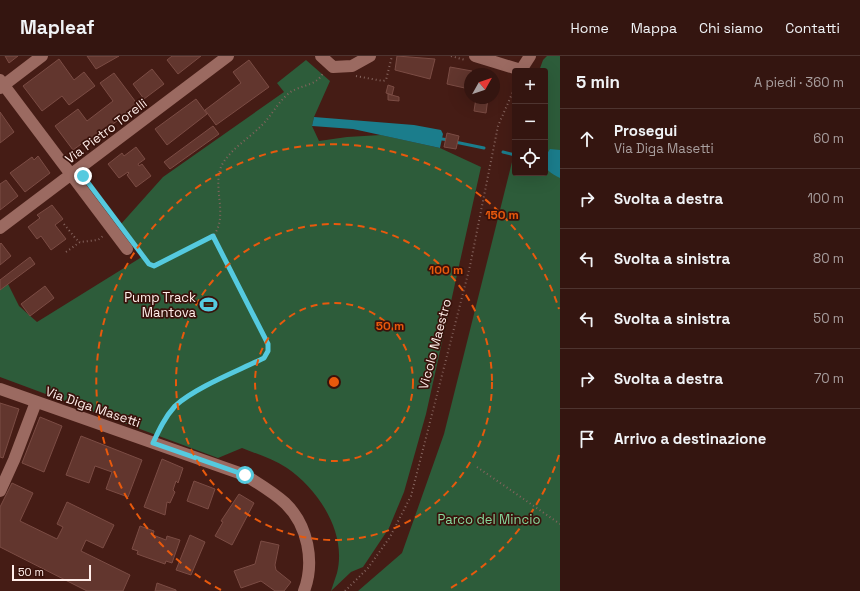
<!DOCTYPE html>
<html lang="it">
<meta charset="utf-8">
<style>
:root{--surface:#341510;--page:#3f221e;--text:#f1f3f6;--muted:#a99f9f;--line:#4e3430}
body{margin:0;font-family:"Space Grotesk",sans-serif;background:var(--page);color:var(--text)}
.controls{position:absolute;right:12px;top:12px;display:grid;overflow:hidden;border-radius:4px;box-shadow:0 4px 16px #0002}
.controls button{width:36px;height:36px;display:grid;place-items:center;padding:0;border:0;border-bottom:1px solid var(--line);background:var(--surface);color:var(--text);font:20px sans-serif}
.compass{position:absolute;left:464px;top:12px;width:36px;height:36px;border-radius:50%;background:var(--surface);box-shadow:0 4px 16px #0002;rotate:50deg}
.scale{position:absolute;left:12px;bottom:10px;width:79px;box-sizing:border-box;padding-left:4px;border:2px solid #ffeeea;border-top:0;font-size:11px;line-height:14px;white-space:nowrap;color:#ffeeea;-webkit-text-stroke:3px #39120b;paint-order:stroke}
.stop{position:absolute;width:12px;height:12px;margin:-9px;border:3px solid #55cadf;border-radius:50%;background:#fff}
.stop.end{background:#55cadf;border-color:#fff;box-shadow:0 1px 4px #0008}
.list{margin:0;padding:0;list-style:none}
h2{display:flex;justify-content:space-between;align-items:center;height:52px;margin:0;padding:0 16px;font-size:17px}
h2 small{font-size:13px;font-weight:400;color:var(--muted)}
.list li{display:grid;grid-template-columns:26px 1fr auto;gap:12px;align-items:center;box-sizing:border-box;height:60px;padding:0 16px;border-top:1px solid var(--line)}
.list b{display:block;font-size:15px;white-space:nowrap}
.list p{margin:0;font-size:13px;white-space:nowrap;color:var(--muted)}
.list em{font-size:13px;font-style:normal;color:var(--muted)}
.icon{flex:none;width:22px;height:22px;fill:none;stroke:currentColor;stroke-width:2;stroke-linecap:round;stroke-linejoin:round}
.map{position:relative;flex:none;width:560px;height:535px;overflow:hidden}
header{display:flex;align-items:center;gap:24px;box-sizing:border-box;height:56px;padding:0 20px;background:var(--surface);border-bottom:1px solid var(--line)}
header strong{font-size:19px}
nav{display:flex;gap:22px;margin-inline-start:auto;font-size:14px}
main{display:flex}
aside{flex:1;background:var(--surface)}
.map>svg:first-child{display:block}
.green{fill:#2d5c3a}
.water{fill:#1b7d8c}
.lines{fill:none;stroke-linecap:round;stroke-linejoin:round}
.stream{stroke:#1b7d8c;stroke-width:3}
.building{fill:#62362e;stroke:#7b4c44}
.path{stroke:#85645e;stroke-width:2;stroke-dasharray:1 3;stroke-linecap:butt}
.minor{stroke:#9b6a61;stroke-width:12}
.route{stroke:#55cadf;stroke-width:5}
.ring{fill:none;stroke:#e8590c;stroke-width:2;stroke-dasharray:7 5}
.labels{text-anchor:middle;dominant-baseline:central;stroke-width:3.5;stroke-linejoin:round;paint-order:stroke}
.street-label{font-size:13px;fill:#ffeeea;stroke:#39120b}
.poi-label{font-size:13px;fill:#ffeeea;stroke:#39120b;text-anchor:end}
.park-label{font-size:13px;fill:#87d89c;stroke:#39120b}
.centre{fill:#e8590c;stroke:#39120b;stroke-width:2}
.ring-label{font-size:12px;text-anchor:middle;font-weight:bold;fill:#e8590c;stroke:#39120b;stroke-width:3.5;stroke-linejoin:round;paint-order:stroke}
</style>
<header>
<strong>Mapleaf</strong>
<nav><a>Home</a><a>Mappa</a><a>Chi siamo</a><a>Contatti</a></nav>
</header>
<main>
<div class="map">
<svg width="560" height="535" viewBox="0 0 560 535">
<rect width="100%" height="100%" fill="#451c15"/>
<path class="green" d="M547,0H560V535H358L402,497L444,378L515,94V117H545V15H539L543,4Z
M306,4L330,25L314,61L312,70L319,85L347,81L381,79L440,92L481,111L426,358L404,436L389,472L363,511L351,516L331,535C333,529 335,523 337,517C347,477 319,434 287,412C273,403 257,398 242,392L218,402L0,321V234L8,228L19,250L37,266L145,199L121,168L163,121L284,36L277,27Z"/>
<path class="water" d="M314,61L414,69L441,74L443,78L440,92L353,73L312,70Z
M550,93L560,94V122C545,115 540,108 550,93Z"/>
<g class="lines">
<path class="stream" d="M442,83L449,84
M455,86L484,92
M503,96L515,99"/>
</g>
<path class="building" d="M5,0H18L9,7Z
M87,0H119L96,13Z
M172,0H201L178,18L167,4Z
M397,0L435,3L430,23L395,14Z
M59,3L74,24L84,16L95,30L69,49L62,40L42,55L23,30Z
M249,4L269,31L216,69L205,54L241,27L233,16Z
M450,11L472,15L470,18L469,33L447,28Z
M152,13L164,28L144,43L133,28Z
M114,17L138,49L93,83L91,81L73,94L55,70L78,53L87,65L113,45L100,27Z
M388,29L394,31L392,39L386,37Z
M388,38L399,41V45L388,44Z
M476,42H488L486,57L474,55Z
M196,43L207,58L167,89L155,73Z
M0,56L14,76L0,87Z
M213,70L219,78L170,113L164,106Z
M447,77L459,80L456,93L444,91Z
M136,91L145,103L138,108L139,110L142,108L151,120L136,131L127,119L129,117L128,116L119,122L108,108L122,97L124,100Z
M38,100L50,117L25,136L10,117L32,101L34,104Z
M6,124L18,140L0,154V128Z
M52,149L63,163L55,169L66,183L51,194L41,180L37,183L28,171L40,162L37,159Z
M1,187L11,200L0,209V188Z
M30,201L35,208L0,234V224Z
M45,230L54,242L30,260L21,248Z
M0,347L19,353L3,402L0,401Z
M40,361L62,370L44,416L22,407Z
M81,380L142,404L128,441L106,433L112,416L95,410L89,427L66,419Z
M162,403L183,412L178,427L176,425L173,434L175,436L170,447L167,446L165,459L144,451Z
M194,425L215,433L208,453L187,445Z
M12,427L33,437L20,465L57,483L63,471L57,468L67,446L114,469L103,492L86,484L81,495L130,519L123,535H87L0,491V451Z
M239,438L254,447L232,489L215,480L223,466L221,465Z
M140,470L154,475L153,479L166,484L167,480L180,484L172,507L166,505L165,508L137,498L138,495L132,493Z
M190,479L205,486L191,519L176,514Z
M261,485L279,489L275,509L276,514L291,526L284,535H275L261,525L241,532L234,515L255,508Z
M157,527L176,534V535H155Z"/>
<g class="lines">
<path class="path" d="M451,0L465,4
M356,20L383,25L386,24L392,0
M64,168L76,183L80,186
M138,193L149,208L154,210L213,180C230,160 210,128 223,107C233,91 251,81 264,67C273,57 281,42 292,35C303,29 317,29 323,17
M66,196L80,186L98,184L103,180
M158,376C177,335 226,321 264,302L268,295V287L213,180
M477,411L560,468
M345,535L368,512L390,481L411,440L470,210L498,70L515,31"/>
<path class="minor" d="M321,0L333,11L352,10L370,0
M475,0L521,14L530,0
M0,24L127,193
M0,32L42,0
M0,172L228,0
M0,333L245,419C259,428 273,436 285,447C308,469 315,506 304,535
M0,435L14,404L36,346"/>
</g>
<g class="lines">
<path class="route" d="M83,120L149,208L154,210L213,180L268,288V295L264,302C238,315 196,331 175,350C165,361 159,374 153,387L245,419"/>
</g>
<g class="ring">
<circle cx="334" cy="326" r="79"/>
<circle cx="334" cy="326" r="158"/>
<path d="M559 399A237 237 0 0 1 447 534M221 534A237 237 0 1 1 559 253"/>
</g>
<defs>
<symbol id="stadium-bare" viewBox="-9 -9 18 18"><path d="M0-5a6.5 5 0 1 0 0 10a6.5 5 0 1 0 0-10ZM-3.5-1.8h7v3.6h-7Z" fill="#55cadf" stroke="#39120b" stroke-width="2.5" paint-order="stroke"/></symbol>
</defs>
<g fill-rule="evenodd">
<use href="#stadium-bare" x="196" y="236" width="25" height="25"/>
</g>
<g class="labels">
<g class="street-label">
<text transform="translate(106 75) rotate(-37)">Via Pietro Torelli</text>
<text transform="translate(435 288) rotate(-75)">Vicolo Maestro</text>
<text transform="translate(93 351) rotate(19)">Via Diga Masetti</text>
</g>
<g class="poi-label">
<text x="196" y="241">Pump Track<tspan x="196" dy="15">Mantova</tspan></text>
</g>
<g class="park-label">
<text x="489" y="463">Parco del Mincio</text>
</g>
</g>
<circle cx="334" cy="326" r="6" class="centre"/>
<g class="ring-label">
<text x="502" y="163">150 m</text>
<text x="446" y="218">100 m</text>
<text x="390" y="274">50 m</text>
</g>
</svg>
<div class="controls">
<button>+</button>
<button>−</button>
<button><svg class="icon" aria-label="locate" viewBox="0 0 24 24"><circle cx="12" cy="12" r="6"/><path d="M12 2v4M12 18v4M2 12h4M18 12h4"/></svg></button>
</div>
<svg class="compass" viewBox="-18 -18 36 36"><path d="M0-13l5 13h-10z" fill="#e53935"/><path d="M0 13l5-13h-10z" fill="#a99f9f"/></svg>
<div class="scale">50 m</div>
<div class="stop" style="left:245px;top:419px"></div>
<div class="stop end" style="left:83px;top:120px"></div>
</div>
<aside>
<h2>5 min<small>A piedi · 360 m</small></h2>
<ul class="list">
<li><svg class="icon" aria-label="ahead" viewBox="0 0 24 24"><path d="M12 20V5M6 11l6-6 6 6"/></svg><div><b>Prosegui</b><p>Via Diga Masetti</p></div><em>60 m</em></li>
<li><svg class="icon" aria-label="right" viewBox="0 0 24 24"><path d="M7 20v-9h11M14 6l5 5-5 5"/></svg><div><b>Svolta a destra</b></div><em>100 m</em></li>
<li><svg class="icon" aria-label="left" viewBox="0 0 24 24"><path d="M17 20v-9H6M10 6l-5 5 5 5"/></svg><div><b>Svolta a sinistra</b></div><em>80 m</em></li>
<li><svg class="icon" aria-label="left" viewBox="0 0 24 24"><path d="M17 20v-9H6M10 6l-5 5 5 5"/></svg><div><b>Svolta a sinistra</b></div><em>50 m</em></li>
<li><svg class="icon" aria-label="right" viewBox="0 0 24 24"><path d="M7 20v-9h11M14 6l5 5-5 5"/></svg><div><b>Svolta a destra</b></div><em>70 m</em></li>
<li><svg class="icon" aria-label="arrive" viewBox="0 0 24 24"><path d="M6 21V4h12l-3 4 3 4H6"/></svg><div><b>Arrivo a destinazione</b></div></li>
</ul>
</aside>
</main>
